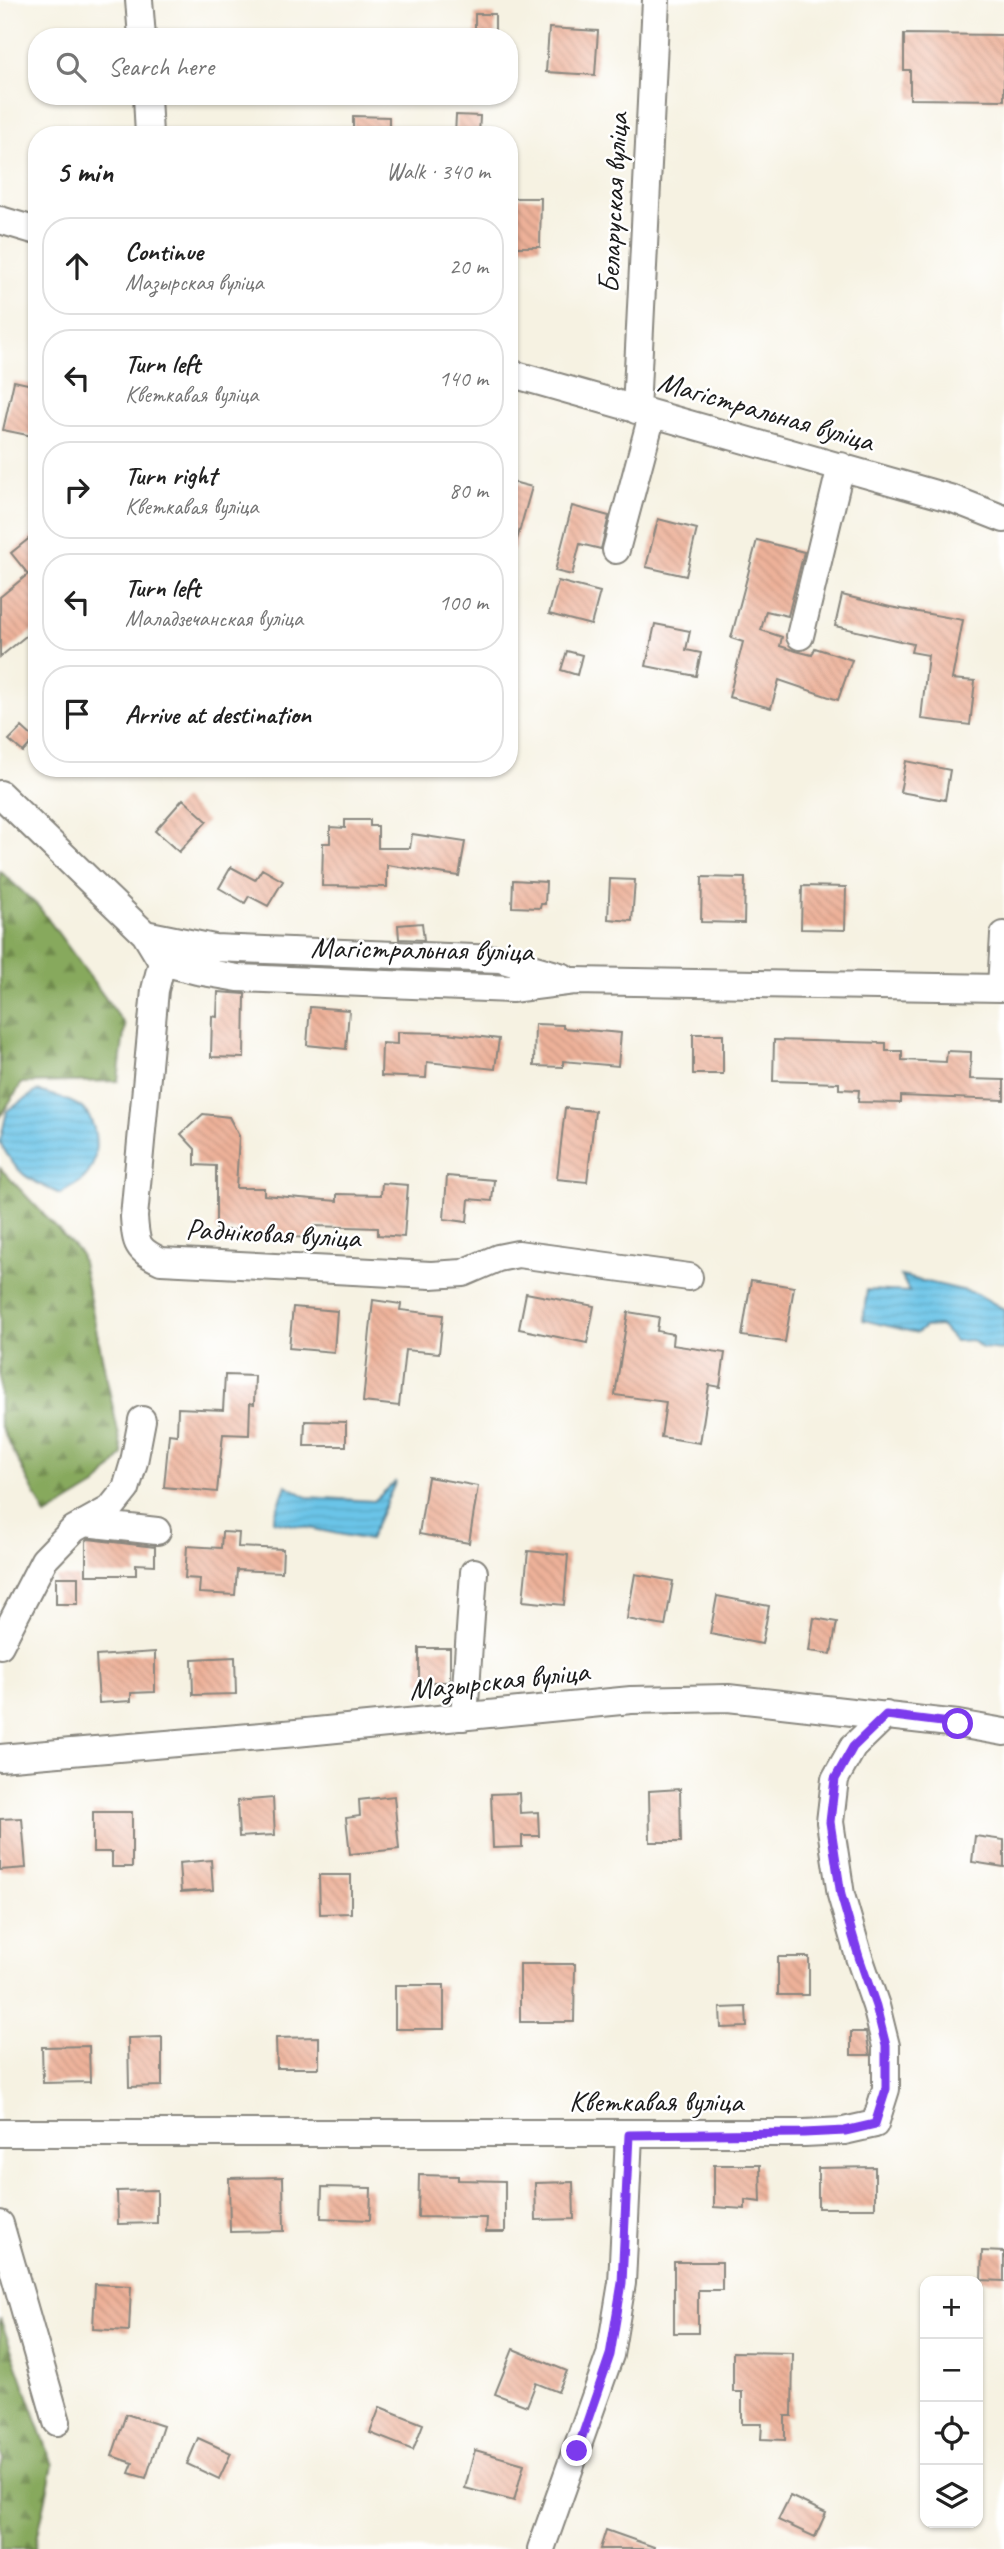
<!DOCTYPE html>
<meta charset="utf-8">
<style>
:root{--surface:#fff;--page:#f2f2f2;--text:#222;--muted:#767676;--line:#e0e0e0}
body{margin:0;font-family:Caveat,sans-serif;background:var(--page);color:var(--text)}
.controls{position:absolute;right:21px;bottom:21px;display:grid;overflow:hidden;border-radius:14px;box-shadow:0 2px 5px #0004}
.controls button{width:63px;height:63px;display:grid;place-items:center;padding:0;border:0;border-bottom:2px solid var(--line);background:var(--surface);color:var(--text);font:35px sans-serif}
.stop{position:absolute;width:21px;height:21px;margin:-16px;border:5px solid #7c3aed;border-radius:50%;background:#fff}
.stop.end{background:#7c3aed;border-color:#fff;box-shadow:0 2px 7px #0008}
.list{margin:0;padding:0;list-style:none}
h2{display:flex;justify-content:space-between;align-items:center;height:91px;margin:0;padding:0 28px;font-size:30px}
h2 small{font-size:23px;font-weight:400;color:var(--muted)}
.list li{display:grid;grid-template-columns:46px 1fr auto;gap:21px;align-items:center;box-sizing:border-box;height:98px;margin:0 14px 14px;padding:0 14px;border:2px solid var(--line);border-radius:28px}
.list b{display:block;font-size:26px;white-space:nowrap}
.list p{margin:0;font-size:23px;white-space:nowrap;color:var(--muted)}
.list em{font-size:23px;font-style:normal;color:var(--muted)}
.icon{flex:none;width:38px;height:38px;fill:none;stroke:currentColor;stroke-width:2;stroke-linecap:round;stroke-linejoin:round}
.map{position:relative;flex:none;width:1004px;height:2549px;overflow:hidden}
.search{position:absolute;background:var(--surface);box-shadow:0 2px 5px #0004;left:28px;top:28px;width:490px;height:77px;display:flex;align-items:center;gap:18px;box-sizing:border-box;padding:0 24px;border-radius:28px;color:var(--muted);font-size:26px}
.panel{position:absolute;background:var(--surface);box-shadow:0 2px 5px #0004;left:28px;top:126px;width:490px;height:651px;border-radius:28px}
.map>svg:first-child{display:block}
.forest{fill:url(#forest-firs);stroke:#52623c;stroke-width:2}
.water{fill:url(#water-rules);stroke:#437082;stroke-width:2}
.building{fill:url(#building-back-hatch)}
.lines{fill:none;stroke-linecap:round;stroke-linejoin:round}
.minor-casing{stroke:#89877f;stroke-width:30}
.minor{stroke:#fff;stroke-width:26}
.route{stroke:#7c3aed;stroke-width:9}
.labels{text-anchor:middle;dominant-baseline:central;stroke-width:5;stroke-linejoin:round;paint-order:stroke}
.street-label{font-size:30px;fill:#1c1c1c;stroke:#fff}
</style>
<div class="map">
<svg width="1004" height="2549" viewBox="0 0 1004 2549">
<defs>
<pattern id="forest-firs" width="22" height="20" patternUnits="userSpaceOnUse" patternTransform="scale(1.75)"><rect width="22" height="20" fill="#87a95d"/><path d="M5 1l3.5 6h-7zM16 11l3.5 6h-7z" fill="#6e894c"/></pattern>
<pattern id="water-rules" width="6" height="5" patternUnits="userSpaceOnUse" patternTransform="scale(1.75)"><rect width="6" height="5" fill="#6ac4e8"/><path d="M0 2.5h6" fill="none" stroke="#5ba8c6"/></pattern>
<pattern id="building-back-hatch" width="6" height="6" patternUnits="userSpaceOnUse" patternTransform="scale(1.75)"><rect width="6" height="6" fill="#edb199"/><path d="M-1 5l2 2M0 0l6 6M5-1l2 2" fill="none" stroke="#cb9883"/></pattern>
</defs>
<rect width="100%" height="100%" fill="#fff"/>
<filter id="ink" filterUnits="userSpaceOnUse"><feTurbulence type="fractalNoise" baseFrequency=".0143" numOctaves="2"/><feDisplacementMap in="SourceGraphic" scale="14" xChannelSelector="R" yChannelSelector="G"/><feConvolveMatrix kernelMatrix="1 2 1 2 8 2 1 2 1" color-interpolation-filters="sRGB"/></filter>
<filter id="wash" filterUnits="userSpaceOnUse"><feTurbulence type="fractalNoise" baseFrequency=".00686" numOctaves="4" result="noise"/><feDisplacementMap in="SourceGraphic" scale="28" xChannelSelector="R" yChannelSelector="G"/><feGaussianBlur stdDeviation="1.57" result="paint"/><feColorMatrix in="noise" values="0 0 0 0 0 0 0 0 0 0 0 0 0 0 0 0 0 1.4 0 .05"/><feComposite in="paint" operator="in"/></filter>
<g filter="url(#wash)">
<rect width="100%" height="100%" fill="#f6f2e2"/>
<path class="forest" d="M0,871L39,907L125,1025L118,1081L22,1083L0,1117Z
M0,1168L80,1253L123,1455L97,1485L46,1516L0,1425Z
M0,2318L53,2465L35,2549H0V2472L3,2460L0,2453Z"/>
<path class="water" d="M37,1091C49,1094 74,1101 83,1109C100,1126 100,1163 83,1179C77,1185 67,1189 60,1194C27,1179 16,1174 0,1142L7,1111Z
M901,1276L975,1293L1004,1309V1350L982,1348L972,1340L955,1341L941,1326L925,1327L917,1333L863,1320L867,1290L910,1292Z
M396,1481L369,1540L273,1521L286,1485L307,1497L374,1501Z"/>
<g id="blocks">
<path class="building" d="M475,14H495V37H475Z
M549,28L598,31L595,75L546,72Z
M904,34L1004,35V100L910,99V70H904Z
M456,115L480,116L479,135H455Z
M353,116L389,117V135H353Z
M514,198H541L540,247H513Z
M14,381L37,386V437L3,430Z
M509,481L532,487L514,550H509Z
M572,506L609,516L601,549L580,544L572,575L555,571Z
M658,519L697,529L686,576L646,567Z
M37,532V627L0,657V597L28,574L11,553Z
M757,540L804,552L788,616L766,611L761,630L782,637L780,646L796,651L812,655L815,648L852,660L838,700L779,680L771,708L729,697L743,642L731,638Z
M558,581L600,592L591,625L549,614Z
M842,595L890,607L963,620L952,679L975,681L970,725L921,719L928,655L911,652L913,644L835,626Z
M655,624L690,631L686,650L701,653L696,676L646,666Z
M567,651L582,655L577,675L561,670Z
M22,727L35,739L23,752L9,740Z
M906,761L950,770L945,800L900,792Z
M183,799L207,821L179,852L155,831Z
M345,820H370V826H378V848H410L412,834L465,842L459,876L387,865V887L322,886L323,843H330V827L345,828Z
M231,867L255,880L262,869L283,881L268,906L249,896L245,903L219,888Z
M702,877L745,878L744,923L701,922Z
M610,879L635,880L632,921L608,919Z
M513,880L546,882L545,904H541L540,908L512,907Z
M802,886L846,887L845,930L801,929Z
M422,923L424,940L399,939L398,925Z
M218,992L245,994L244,1058L211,1057L212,1016L217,1017Z
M310,1007L349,1010L346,1049L307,1045Z
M535,1024L563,1025V1028L621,1033L618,1066L563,1061V1067L534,1066Z
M397,1032L446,1033L499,1039L495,1069L427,1062L426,1078L381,1076L382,1043L397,1044Z
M693,1034H723V1074H693Z
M774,1040L886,1043V1051H902V1060L946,1062L947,1051L971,1052L970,1079L1004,1080V1100L901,1096V1103L858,1102L859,1090L839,1089V1083L773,1081Z
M565,1108L595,1111L587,1182L557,1179Z
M203,1114L229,1117L239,1136L236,1188H264V1195L337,1201V1194L381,1195L382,1183L408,1185L404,1237L378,1235V1228L314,1226L313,1238L246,1235V1230H216V1166L195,1165V1149L181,1134Z
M447,1176L494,1180L492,1201L469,1199L467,1222L444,1219Z
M751,1280L794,1287L785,1342L742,1336Z
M526,1293L594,1306L587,1343L519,1329Z
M373,1300L401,1304L400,1310L443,1315L439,1353L405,1350L399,1406L363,1402Z
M293,1307L337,1311L334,1352L289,1348Z
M628,1312L659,1317L657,1331L673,1334L672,1345L725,1353L720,1387L709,1385L700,1443L661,1437L666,1402L615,1395Z
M225,1375L255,1376L254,1404L250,1403L249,1435L223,1434L217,1492L164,1487L169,1434L177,1435L178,1408L223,1410Z
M305,1421L346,1422V1446H304Z
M428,1477L478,1486L469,1543L419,1534Z
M222,1532L239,1533L238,1547L283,1549L282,1572L237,1570L235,1595L199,1593L200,1579L185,1578L187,1546L221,1548Z
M88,1539L155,1547V1565L136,1564V1575H86V1541Z
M528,1551L568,1555L564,1605L523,1601Z
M635,1574L673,1581L665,1626L627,1619Z
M56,1577H78V1604H56Z
M717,1596L769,1606L762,1644L710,1634Z
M814,1618L837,1622L831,1654L809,1651Z
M419,1648H450V1682H419Z
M155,1652V1692L131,1693V1701L99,1703L96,1656Z
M235,1657L236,1694L193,1695L192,1659Z
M680,1789L681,1842H650L649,1791Z
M519,1793L520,1813L538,1812L539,1836H522V1847L493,1848L491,1794Z
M394,1796L399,1849L350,1854L346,1818L360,1816L359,1800Z
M273,1798L275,1835L239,1837L237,1801Z
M93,1812H132V1867H112V1852H93Z
M22,1818L26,1868L0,1870V1819Z
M975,1836L1004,1840V1867L972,1862Z
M211,1860L213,1890L181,1892L179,1863Z
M319,1875H351V1913L320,1914Z
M778,1957H809V1995H778Z
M520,1964H575L574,2022H520Z
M395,1985H444V2029H395Z
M746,2007L747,2027L721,2028L720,2008Z
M851,2032H866L870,2055H851Z
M162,2037V2086L129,2087L128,2038Z
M319,2037V2068H277L276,2038Z
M89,2046L90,2082L43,2083L42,2047Z
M714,2165H760L761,2202L745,2200V2209L714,2207Z
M875,2167V2208H818V2168Z
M419,2175L458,2176V2180L505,2181V2232H486L487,2218L418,2217Z
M283,2177L284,2231L230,2232L229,2178Z
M573,2182L574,2219L536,2220L535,2183Z
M322,2187L371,2188L370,2220L321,2218Z
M157,2190V2223L118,2224L117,2191Z
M982,2251L1004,2252V2281L981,2280Z
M674,2262H722V2290H698V2333H674Z
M95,2284L131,2286L129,2331L93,2329Z
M513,2349L567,2371L558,2392L536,2383L527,2406L495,2394Z
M733,2352L793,2353L792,2416H785V2440L761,2439L762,2424H742V2392H733Z
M380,2407L423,2424L413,2450L370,2433Z
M126,2414L163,2426L146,2478L129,2473L133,2463L112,2456Z
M198,2438L231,2453L219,2479L187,2464Z
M475,2450L524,2464L514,2501L465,2488Z
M790,2496L826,2513L815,2537L778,2520Z
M606,2530L654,2547V2549H600Z"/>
</g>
</g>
<g filter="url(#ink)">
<use href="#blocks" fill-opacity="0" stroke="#89877f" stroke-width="2"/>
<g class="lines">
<defs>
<path id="minor" d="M139,0L142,37
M147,96L149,135
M0,220L37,231
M509,373L953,499L1004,519
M636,410L656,0
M616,550L652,415
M800,636L841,466
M0,794L145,934L162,962L197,971L238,978L511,989L574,981L1001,988
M145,934L214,948L500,959L563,977
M162,962L155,990L134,1217C136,1244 136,1249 161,1261L431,1275L463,1273L498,1258L518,1254L689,1277
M1001,988L1004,935
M85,1523L157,1531
M0,1645L44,1560L74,1529L110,1509L126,1489L134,1462L142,1420
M464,1717L474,1572
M0,1758L296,1733L631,1700L728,1698L958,1724L1004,1732
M0,2133H804L844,2131L875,2124L886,2089V2046L876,2006L859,1957L841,1895L830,1822L835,1779L853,1747L886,1715
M0,2224L57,2422
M541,2549L610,2355L622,2283L629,2135"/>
</defs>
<use href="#minor" class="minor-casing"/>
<use href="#minor" class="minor"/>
</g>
</g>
<g class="lines" filter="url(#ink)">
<path class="route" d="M577,2451L610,2355L622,2283L629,2135L804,2133L845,2131L875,2124L886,2089V2046L876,2006L859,1957L841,1895L830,1822L835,1779L853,1747L886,1715L958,1724"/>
</g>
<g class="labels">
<g class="street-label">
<text transform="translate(613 203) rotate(-87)">Беларуская вуліца</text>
<text transform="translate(766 411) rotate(16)">Магістральная вуліца</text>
<text transform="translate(422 949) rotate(1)">Магістральная вуліца</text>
<text transform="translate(273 1233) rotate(3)">Радніковая вуліца</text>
<text transform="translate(499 1680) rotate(-6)">Мазырская вуліца</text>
<text x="656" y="2101">Кветкавая вуліца</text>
</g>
</g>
</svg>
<div class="controls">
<button>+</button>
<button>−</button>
<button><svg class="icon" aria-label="locate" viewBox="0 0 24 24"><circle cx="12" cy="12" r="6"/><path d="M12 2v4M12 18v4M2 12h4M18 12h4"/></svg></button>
<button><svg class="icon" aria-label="layers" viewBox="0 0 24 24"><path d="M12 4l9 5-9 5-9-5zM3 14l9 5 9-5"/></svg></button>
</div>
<div class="stop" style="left:958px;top:1724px"></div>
<div class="stop end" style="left:577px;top:2451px"></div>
<div class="search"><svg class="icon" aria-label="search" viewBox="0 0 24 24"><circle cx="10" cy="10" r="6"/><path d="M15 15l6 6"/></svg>Search here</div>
<section class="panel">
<h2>5 min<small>Walk · 340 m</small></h2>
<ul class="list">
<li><svg class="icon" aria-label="ahead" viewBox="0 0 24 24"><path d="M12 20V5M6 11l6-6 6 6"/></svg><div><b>Continue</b><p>Мазырская вуліца</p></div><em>20 m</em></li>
<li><svg class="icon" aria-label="left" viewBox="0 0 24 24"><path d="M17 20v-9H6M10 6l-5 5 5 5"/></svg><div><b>Turn left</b><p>Кветкавая вуліца</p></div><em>140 m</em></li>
<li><svg class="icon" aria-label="right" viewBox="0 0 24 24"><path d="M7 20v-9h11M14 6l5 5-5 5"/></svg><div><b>Turn right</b><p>Кветкавая вуліца</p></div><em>80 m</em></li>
<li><svg class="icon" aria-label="left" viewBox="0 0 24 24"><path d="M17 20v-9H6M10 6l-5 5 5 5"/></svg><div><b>Turn left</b><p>Маладзечанская вуліца</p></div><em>100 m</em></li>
<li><svg class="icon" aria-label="arrive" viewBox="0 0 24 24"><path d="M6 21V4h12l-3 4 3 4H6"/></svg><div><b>Arrive at destination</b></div></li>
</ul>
</section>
</div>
